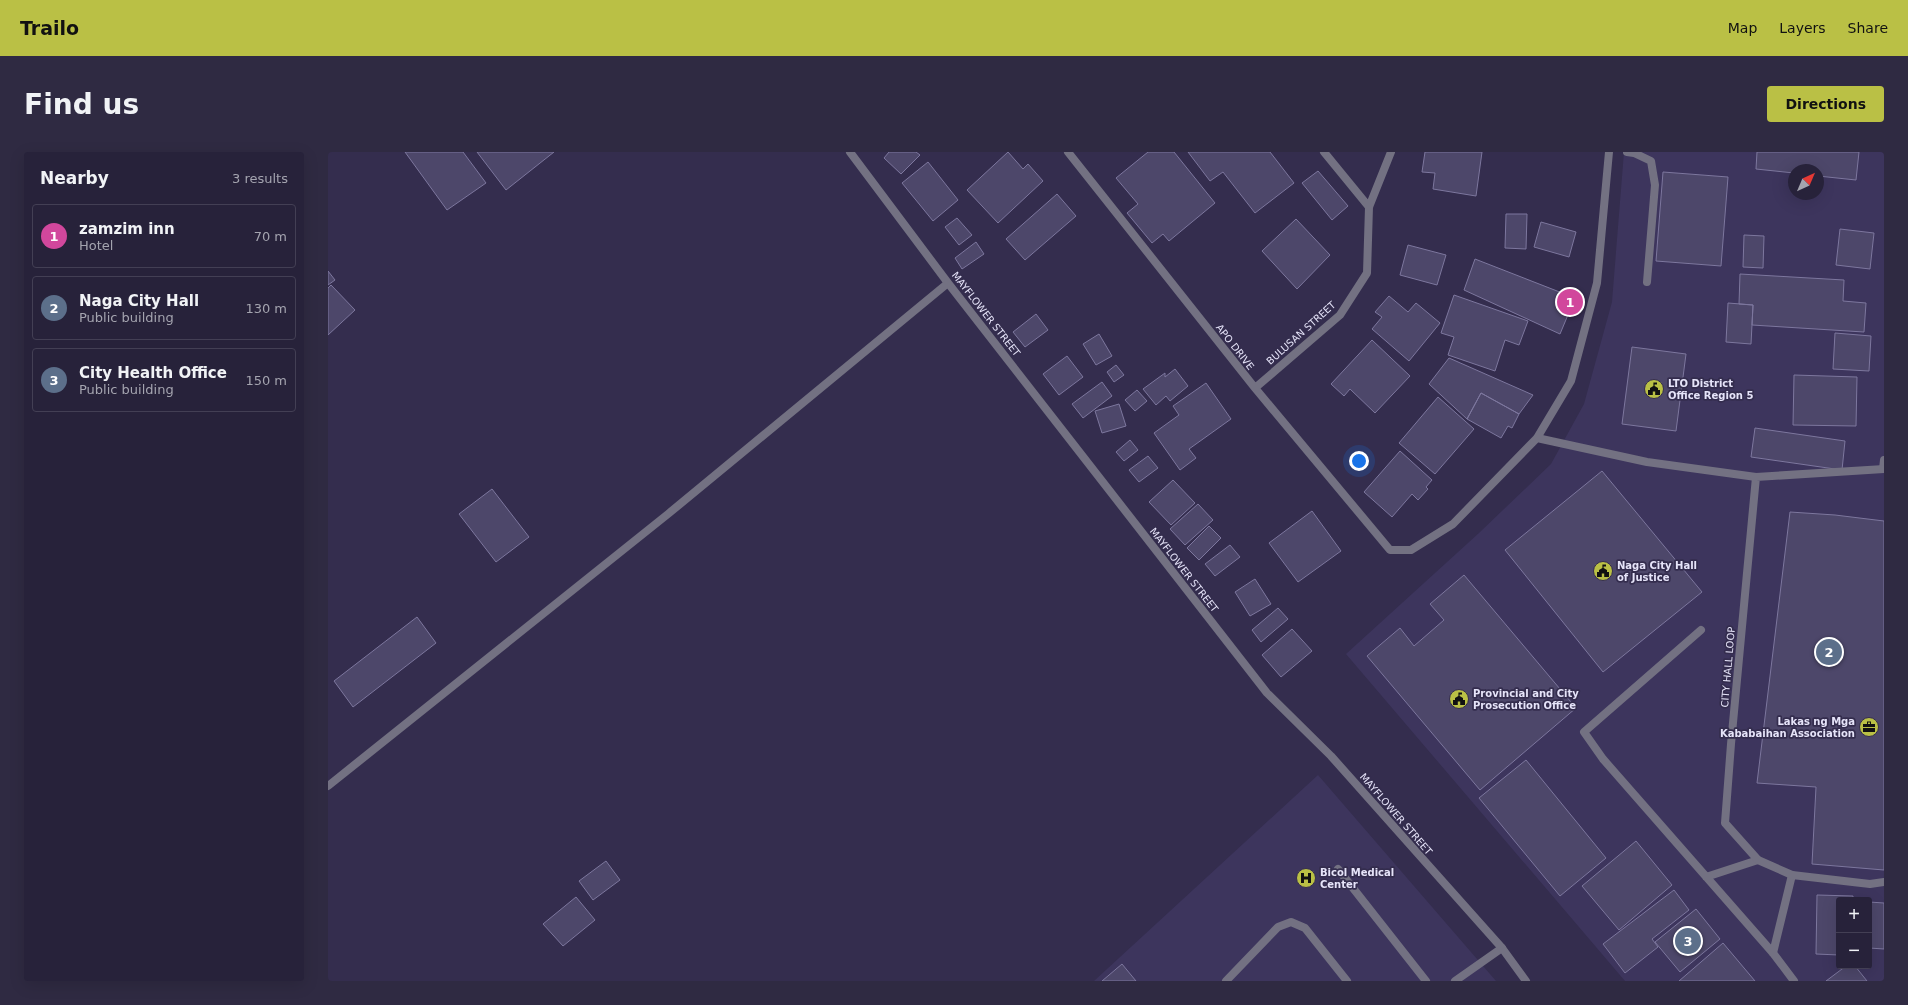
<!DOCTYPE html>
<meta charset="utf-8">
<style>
:root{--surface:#27223a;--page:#2f2a42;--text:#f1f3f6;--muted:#a4a4af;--line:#433f54;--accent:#bac045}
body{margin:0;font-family:"DejaVu Sans",sans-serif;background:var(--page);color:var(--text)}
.controls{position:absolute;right:12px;bottom:12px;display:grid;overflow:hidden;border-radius:4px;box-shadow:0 4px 16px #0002}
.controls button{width:36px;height:36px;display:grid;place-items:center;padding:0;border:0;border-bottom:1px solid var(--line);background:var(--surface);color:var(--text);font:20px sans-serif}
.compass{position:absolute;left:1460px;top:12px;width:36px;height:36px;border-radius:50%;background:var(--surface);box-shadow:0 4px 16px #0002;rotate:44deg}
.you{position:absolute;left:1031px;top:309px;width:14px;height:14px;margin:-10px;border:3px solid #fff;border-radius:50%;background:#1a73e8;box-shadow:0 0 0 6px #1a73e833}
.badge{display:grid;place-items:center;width:26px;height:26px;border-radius:50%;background:var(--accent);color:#fff;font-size:13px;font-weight:700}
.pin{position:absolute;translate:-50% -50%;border:2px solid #fff;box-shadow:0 1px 4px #0006}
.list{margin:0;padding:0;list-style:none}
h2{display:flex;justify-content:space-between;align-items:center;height:52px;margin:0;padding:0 16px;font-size:17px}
h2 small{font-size:13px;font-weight:400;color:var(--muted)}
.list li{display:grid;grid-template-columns:26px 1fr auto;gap:12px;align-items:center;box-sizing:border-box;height:64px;margin:0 8px 8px;padding:0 8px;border:1px solid var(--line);border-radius:4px}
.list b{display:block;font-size:15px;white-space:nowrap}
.list p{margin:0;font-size:13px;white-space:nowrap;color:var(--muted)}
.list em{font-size:13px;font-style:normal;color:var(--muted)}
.map{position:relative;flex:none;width:1556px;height:829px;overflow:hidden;border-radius:4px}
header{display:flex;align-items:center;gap:24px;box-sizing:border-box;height:56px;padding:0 20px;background:var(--accent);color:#111}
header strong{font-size:19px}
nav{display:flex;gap:22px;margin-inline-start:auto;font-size:14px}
.intro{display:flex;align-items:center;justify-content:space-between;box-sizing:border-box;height:96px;padding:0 24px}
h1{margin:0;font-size:28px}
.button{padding:10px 18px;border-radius:4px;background:var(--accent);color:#111;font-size:14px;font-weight:700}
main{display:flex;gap:24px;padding:0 24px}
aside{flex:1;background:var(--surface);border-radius:4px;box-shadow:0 4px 16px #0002}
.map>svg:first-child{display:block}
.built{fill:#3d355d;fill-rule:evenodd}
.building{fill:#4d476a;stroke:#7d779e}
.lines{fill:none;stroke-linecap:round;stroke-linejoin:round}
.lane{stroke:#737182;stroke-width:8}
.street{stroke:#737182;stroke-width:8}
.labels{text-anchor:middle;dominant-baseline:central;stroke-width:3.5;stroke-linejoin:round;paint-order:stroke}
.street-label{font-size:10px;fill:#e6e4f9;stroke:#342d4e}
.poi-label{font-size:10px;font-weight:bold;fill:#e6e4f9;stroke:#342d4e;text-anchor:start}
</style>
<header>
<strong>Trailo</strong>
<nav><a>Map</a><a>Layers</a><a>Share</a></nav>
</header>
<div class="intro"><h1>Find us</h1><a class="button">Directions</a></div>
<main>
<aside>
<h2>Nearby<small>3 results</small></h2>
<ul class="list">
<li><span class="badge" style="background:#d1479c">1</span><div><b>zamzim inn</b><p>Hotel</p></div><em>70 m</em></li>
<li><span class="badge" style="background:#5c6f8a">2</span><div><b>Naga City Hall</b><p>Public building</p></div><em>130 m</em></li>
<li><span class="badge" style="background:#5c6f8a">3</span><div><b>City Health Office</b><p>Public building</p></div><em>150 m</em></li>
</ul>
</aside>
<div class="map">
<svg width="1556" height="829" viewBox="0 0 1556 829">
<rect width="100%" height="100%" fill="#342d4e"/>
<path class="built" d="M1296,0H1556V829H1297L1018,502L1151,381L1223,312L1256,252L1284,150ZM1466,18H1490V42H1466ZM1511,748H1541V814H1511Z
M990,623L1168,829H766Z"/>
<path class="building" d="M77,0H135L158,31L119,58Z
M149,0H226L178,38Z
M561,0H588L592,3L573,22L556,6Z
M680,0L695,17L700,12L715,29L670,71L639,38Z
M820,0H846L887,51L841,89L835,82L824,91L799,61L810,52L788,26Z
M860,0H942L966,31L927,61L895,20L882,29Z
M1097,0H1154L1148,44L1105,37L1107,21L1094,20Z
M1429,0H1531L1528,28L1490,24V18H1466V21L1428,17Z
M600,10L630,48L605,69L574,31Z
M990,19L1020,54L1004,68L974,31Z
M1335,20L1400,25L1393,114L1328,109Z
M729,42L748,64L697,108L678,87Z
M1178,62H1199L1198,97L1177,96Z
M629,66L644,83L631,93L617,75Z
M968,67L1002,103L969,137L934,99Z
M1213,70L1248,80L1241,105L1206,95Z
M1512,77L1546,81L1542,117L1508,113Z
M1416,83L1436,84L1435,116L1415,115Z
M648,90L656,102L634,117L627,106Z
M1080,93L1118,103L1109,133L1072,123Z
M1147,107L1247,146L1232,182L1136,138Z
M0,119L7,128L0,133Z
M1412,122L1516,128L1515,149L1538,151L1536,180L1424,173L1425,153L1411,152Z
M3,133L27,158L0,183V136Z
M1126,143L1200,169L1191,193L1177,188L1167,219L1120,203L1126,185L1113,181Z
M1061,144L1080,160L1088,151L1112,171L1081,209L1044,177L1054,165L1047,160Z
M1400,151L1425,153L1423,192L1398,190Z
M708,162L720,178L697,195L685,180Z
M1507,181L1543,184L1541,219L1505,217Z
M771,182L784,204L768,213L755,192Z
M1044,188L1082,224L1047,261L1022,237L1016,244L1003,232Z
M1304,195L1358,202L1348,279L1294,272Z
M739,204L755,225L731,243L715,222Z
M1121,206L1205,243L1191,262L1153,241L1139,267L1101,232Z
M788,213L796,223L786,230L779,220Z
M847,217L860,234L842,249L838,244L828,253L815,237L837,221V225Z
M1466,223L1529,225L1528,274L1465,273Z
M774,230L784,244L755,266L744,252Z
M878,231L903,267L861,297L868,306L852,318L826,281L851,263L845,254Z
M809,238L819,249L807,259L797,248Z
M1153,241L1191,262L1184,276L1180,274L1173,286L1139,267Z
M1110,245L1146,277L1107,322L1071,291Z
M791,252L798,274L774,281L767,259Z
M1427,276L1517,289L1514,318L1423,305Z
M802,288L810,298L796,309L788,300Z
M1072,299L1104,328L1098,335L1100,337L1090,348L1084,342L1064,365L1036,340Z
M820,304L830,316L811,330L801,318Z
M1274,319L1374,440L1275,520L1177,398Z
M845,328L867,351L843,373L821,350Z
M164,337L201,385L168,410L131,362Z
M870,352L885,368L857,393L842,377Z
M984,359L1013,399L970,430L941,391Z
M1462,360L1507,363L1556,369V718L1484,712L1488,635L1429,631Z
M881,374L893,386L871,408L859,396Z
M902,393L912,405L887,424L877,412Z
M1136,423L1248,556L1152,638L1039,504L1072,476L1086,494L1116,468L1102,452Z
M927,427L943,452L922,464L907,440Z
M950,456L960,467L933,490L924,478Z
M89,465L108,491L25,555L6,529Z
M964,477L984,499L953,525L934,503Z
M1198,608L1278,706L1232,744L1151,646Z
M1308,689L1344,733L1291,778L1254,734Z
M278,709L292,728L265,748L251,729Z
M1346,738L1361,758L1324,787L1330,795L1297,821L1275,792Z
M1489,743L1525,744V748H1511V803L1488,802Z
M248,745L267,768L235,794L215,772Z
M1541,750L1556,751V797L1541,796Z
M1368,757L1392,787L1352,820L1327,790Z
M1395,791L1427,829H1351Z
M794,812L808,829H774Z
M1518,814H1527L1539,829H1498Z"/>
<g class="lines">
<path class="lane" d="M1299,0L1306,1L1323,9L1327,33L1319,130
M1555,317L1556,308
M1373,478L1256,580L1275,607L1445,801L1466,829
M1010,717L1098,829
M1378,725L1430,708
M1445,801L1464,723
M898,829L950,775L963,770L977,776L1019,829
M1127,829L1174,796"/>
<path class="street" d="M522,0L620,131L939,541L1003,604L1174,796L1198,829
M740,0L927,236L1062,398H1083L1125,372L1209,286L1243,229L1269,131L1281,0
M996,0L1041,55
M927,236L1012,163L1039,121L1041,55L1063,0
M1209,286L1319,310L1428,325L1556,317
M1428,325L1403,592L1397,671L1430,708L1464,723L1542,732L1556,730
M0,634L340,362L620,131"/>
</g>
<defs>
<symbol id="civic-disc" viewBox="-11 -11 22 22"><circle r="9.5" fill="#bac045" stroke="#342d4e"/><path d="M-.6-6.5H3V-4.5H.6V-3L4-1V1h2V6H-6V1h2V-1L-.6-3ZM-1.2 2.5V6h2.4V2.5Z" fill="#111"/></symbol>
<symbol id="office-disc" viewBox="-11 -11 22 22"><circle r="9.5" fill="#bac045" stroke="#342d4e"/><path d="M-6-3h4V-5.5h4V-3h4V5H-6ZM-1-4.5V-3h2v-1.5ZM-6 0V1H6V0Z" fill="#111"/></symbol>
<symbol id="hospital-disc" viewBox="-11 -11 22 22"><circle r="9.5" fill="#bac045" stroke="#342d4e"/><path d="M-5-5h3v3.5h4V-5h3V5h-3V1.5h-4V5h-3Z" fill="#111"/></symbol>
</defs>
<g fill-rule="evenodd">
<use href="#civic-disc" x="1315" y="226" width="22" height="22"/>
<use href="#civic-disc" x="1264" y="408" width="22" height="22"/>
<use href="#civic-disc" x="1120" y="536" width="22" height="22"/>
<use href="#office-disc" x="1530" y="564" width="22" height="22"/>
<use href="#hospital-disc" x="967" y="715" width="22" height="22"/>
</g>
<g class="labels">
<g class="street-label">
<text transform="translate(658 162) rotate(52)">MAYFLOWER STREET</text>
<text transform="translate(973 181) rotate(-42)">BULUSAN STREET</text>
<text transform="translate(907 195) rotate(52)">APO DRIVE</text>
<text transform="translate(856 418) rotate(52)">MAYFLOWER STREET</text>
<text transform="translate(1400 515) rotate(-85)">CITY HALL LOOP</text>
<text transform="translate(1068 662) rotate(49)">MAYFLOWER STREET</text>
</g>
<g class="poi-label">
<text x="1340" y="231">LTO District<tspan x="1340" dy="12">Office Region 5</tspan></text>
<text x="1289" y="413">Naga City Hall<tspan x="1289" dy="12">of Justice</tspan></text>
<text x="1145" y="541">Provincial and City<tspan x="1145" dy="12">Prosecution Office</tspan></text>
<text x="1527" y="569" text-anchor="end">Lakas ng Mga<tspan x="1527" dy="12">Kababaihan Association</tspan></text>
<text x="992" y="720">Bicol Medical<tspan x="992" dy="12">Center</tspan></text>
</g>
</g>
</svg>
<div class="controls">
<button>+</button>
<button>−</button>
</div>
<svg class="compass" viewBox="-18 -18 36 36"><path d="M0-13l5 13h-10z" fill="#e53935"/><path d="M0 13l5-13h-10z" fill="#a4a4af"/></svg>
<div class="you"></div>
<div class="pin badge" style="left:1242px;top:150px;background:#d1479c">1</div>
<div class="pin badge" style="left:1501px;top:500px;background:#5c6f8a">2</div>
<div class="pin badge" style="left:1360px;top:789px;background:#5c6f8a">3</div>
</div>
</main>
